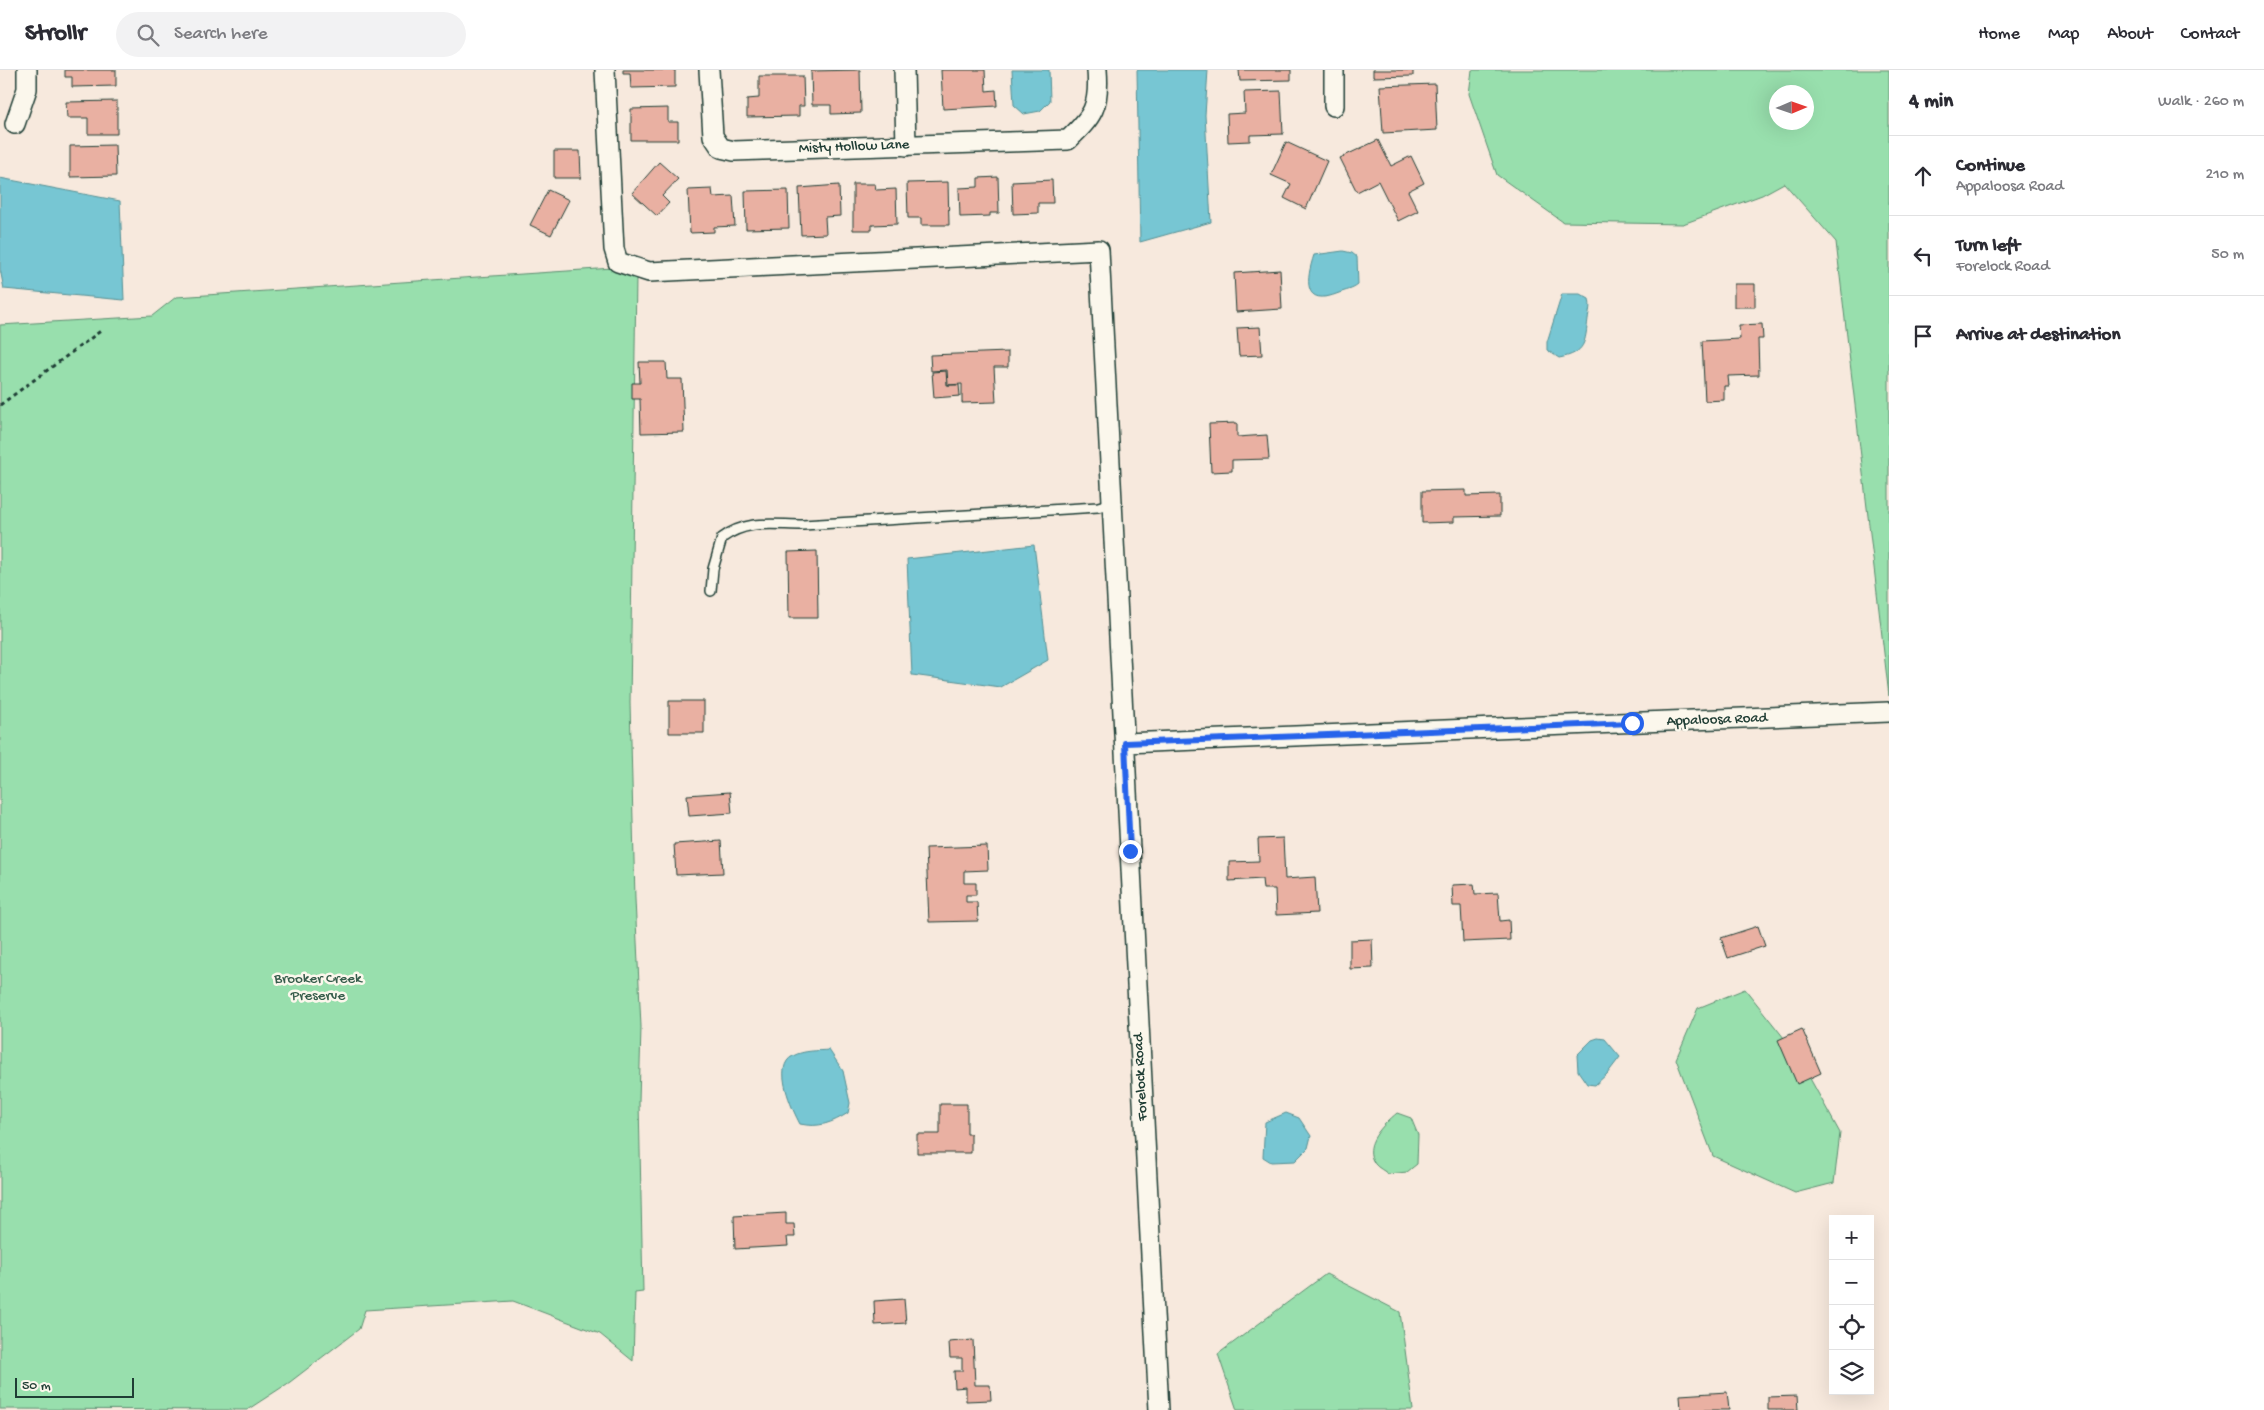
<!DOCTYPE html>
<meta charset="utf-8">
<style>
:root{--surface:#fff;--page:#f2f2f3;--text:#2b2b33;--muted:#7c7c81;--line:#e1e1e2}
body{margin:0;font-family:"Gochi Hand",sans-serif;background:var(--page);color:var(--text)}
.controls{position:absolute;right:15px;bottom:15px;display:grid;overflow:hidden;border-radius:0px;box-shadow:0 5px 20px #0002}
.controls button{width:45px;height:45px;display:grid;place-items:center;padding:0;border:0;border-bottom:1px solid var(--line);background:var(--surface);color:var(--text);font:25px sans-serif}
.compass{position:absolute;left:1769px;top:15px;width:45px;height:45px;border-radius:50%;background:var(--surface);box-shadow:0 5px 20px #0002;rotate:88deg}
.scale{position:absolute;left:15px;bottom:12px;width:119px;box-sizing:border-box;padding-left:5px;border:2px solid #1f3d34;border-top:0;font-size:14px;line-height:18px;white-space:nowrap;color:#1f3d34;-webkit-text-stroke:4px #fbf7ec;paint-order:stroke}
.stop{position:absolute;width:15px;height:15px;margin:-11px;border:4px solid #2563eb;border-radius:50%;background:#fff}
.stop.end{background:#2563eb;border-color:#fff;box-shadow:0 1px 5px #0008}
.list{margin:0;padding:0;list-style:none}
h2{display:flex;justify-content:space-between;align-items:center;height:65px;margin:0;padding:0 20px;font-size:21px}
h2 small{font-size:16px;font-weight:400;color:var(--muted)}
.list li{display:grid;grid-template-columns:32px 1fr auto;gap:15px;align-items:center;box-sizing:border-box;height:80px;padding:0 20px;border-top:1px solid var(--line)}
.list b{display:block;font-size:19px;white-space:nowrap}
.list p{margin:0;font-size:16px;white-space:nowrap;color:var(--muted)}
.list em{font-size:16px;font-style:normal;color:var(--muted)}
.icon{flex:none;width:28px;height:28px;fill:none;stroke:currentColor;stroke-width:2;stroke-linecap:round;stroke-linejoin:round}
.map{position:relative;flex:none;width:1889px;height:1340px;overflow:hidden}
header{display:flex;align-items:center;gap:30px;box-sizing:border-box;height:70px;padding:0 25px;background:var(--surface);border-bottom:1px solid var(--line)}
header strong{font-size:24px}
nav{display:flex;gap:28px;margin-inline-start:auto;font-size:18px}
.search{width:350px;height:45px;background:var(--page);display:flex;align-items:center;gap:12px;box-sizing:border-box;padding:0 18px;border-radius:28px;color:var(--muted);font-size:19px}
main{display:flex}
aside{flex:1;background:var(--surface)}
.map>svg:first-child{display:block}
.green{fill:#98dfad;stroke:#5c8e70;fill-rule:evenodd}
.water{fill:#77c6d3;stroke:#548f93}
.building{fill:#e9b0a2;stroke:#1f3d34}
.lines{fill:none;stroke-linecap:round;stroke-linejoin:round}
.service-casing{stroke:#1f3d34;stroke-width:12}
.minor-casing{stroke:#1f3d34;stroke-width:22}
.path{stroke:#1f3d34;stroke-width:3;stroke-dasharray:4 4;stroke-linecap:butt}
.service{stroke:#fbf7ec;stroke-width:9}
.minor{stroke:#fbf7ec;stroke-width:19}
.route{stroke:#2563eb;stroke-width:6}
.labels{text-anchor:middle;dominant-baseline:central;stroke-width:5;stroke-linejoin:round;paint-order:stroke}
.street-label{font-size:15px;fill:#1f3d34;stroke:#fbf7ec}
.park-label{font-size:15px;fill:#375d4c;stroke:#fbf7ec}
</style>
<header>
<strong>Strollr</strong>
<div class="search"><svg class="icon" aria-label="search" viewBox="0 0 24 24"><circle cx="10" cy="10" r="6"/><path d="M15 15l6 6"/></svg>Search here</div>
<nav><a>Home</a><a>Map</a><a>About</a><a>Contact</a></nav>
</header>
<main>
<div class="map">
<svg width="1889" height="1340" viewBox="0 0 1889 1340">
<rect width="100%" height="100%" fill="#f7e9dd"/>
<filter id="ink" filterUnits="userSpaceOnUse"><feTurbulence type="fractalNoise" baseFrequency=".02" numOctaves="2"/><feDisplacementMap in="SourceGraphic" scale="10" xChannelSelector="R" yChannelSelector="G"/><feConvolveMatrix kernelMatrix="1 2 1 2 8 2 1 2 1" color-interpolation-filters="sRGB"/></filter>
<g filter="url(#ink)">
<path class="green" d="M1472,0H1889V626L1836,172L1784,113L1762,125L1683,154L1563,152L1497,105L1469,24ZM1776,22H1806V52H1776Z
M613,198L636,207L630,633L635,829L641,957L639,1032L643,1222L635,1223L633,1291L600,1264L513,1231L365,1240L359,1259L290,1312L247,1340L0,1339V255L152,246L176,227Z
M1745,919L1796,983L1840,1063L1834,1113L1795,1123L1713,1086L1676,989L1698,938Z
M1397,1043L1411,1048L1418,1065L1417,1094L1407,1102L1388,1104C1385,1101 1378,1098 1375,1094C1361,1075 1384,1054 1397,1043Z
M1326,1204L1400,1242L1413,1340H1237L1218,1284Z"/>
<path class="water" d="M1012,0H1049L1050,31L1040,41L1024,44L1014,35Z
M1137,0H1208L1205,45L1211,152L1140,172Z
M0,108L120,131L124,230L4,219L0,199Z
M1343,181L1352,183L1357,187L1358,215C1352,220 1346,220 1339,223C1302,238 1306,209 1314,185Z
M1562,224H1580L1589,229C1591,237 1589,241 1588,249C1585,272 1586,283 1559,288L1547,280V272Z
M1034,475L1048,590L1001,617L912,605L907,489Z
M1598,968L1605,969L1620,987L1607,1004L1595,1015L1587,1014L1578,1001L1577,985L1592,970Z
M829,980L843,1001L850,1033L848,1043C832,1053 819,1058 800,1054C792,1039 772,996 793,986C804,980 818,981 829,980Z
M1286,1043L1299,1048L1311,1066L1308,1078L1295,1091L1271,1092L1263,1087L1265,1052Z"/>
<path class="building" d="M65,0H116V16L72,17V7H65Z
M623,0H675V17L631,18L630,3H623Z
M860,0L861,43L831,44V35H812L811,1Z
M941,0H985L986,21L996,20L997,36L943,39Z
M1239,0H1291V10L1240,11Z
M1373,0H1413V6L1373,7Z
M759,6H803L804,36H799V46L747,47V29L759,28Z
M1435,14L1437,60L1383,63L1380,16Z
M1281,21L1283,64L1250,65V71L1228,72L1227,44L1245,43L1244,22Z
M117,31V64H88V48H67L66,32Z
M668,38V52H678V70H631V39Z
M1378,70L1391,96L1411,86L1424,113L1408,121L1418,141L1398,151L1378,111L1357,122L1340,88Z
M1286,72L1327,91L1306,139L1284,128L1291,114L1271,105Z
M115,75L116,106L70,107V76Z
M554,81H580L581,108H554Z
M659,92L678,109L662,126L669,133L657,146L632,123Z
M998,107L999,143H990V146L960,147L959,118L978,117V108Z
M1052,110L1053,133H1038V143L1013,144L1012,112Z
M948,112L949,155H921V148H908L907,113Z
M853,114H875L876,120L896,119L897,154L872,155V160H853Z
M839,115L840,146L825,147L826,164L801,165L799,118Z
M712,119L713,127L733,126L735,156L714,157V162L690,163L688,120Z
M548,120L569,130L551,165L530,155Z
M788,120L789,158L746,159L745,121Z
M1280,200L1282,239L1236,242L1234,203Z
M1734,214H1755V237H1734Z
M1762,254L1763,269H1758L1759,305L1728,306L1729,316H1724V330L1705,331L1702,271L1740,269L1739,255Z
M1260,257L1262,285L1239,286L1237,258Z
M1008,282V297H994L996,332L962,333V314L948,315L947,300L931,301L930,285Z
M639,292H666L667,309H682L684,362L641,363L640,329H632V313H640Z
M946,301L947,315H959L960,326L934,328L932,302Z
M1237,353V367L1267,365L1269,389L1232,390V401L1211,402L1209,354Z
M1466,420V426L1500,425V446L1454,447V452L1422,453V421Z
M817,481L818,548H789L788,482Z
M669,631H704V663H669Z
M730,722L732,743L689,746L687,725Z
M1283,768L1285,809L1315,807L1317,843L1276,845L1275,819H1263L1262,809L1229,811V792L1259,791L1258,769Z
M721,771L723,803L676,805L674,774Z
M987,776L988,800L964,801V813H976V825H966V832H977L978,851L929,852L926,778Z
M1474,814L1475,824L1498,823L1500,851L1509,850L1510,870L1463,872L1461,836H1453L1452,815Z
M1758,856L1765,876L1728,888L1721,868Z
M1372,869L1373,898L1350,899V870Z
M1802,959L1821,1003L1797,1014L1778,970Z
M940,1034H967V1064H971V1083H917V1064H940Z
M786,1143V1154H794L795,1167H787L788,1176L735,1179L734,1146Z
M904,1229L906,1253L875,1255L874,1231Z
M973,1270L975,1315H990L991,1330L966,1331V1317L955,1318L954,1301H962V1288H950L949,1272Z
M1727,1322L1729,1340H1681L1680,1325Z
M1797,1326L1798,1340H1768V1327Z"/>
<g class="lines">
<defs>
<path id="service" d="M711,521L713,499L722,468C747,449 773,455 803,455L1098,437L1112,433"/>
<path id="minor" d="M605,0L614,179L618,192L649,202L1099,180L1159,1340
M709,0L713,66L721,78L734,81L1068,70C1093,46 1100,37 1097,0
M904,0L906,76
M1334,36V0
M15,54L27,19V0
M1125,673L1889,642"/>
</defs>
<use href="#service" class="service-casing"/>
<use href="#minor" class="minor-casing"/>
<path class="path" d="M0,335L102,260"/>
<use href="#service" class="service"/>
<use href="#minor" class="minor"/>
</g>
</g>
<g class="lines" filter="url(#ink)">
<path class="route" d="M1130,781L1125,673L1632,653"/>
</g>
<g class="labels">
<g class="street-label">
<text transform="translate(854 77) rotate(-2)">Misty Hollow Lane</text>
<text transform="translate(1717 650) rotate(-2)">Appaloosa Road</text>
<text transform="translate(1141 1007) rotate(-93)">Forelock Road</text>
</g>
<g class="park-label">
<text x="318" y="909">Brooker Creek<tspan x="318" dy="17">Preserve</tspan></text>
</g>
</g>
</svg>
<div class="controls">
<button>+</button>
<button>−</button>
<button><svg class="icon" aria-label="locate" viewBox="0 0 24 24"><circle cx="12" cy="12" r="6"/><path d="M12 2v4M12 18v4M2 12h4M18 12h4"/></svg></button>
<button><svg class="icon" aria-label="layers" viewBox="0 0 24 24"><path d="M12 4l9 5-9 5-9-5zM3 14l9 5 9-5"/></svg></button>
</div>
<svg class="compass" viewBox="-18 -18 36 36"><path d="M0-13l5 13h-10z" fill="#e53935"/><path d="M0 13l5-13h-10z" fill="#7c7c81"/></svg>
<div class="scale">50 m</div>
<div class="stop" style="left:1632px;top:653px"></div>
<div class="stop end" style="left:1130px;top:781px"></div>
</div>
<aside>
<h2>4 min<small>Walk · 260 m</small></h2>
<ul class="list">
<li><svg class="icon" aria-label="ahead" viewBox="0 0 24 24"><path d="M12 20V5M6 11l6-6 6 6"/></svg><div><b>Continue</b><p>Appaloosa Road</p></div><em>210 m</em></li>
<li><svg class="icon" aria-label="left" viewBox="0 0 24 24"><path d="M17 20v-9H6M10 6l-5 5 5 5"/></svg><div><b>Turn left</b><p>Forelock Road</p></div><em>50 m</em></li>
<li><svg class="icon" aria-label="arrive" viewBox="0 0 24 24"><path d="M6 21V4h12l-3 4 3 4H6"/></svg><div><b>Arrive at destination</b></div></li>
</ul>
</aside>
</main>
